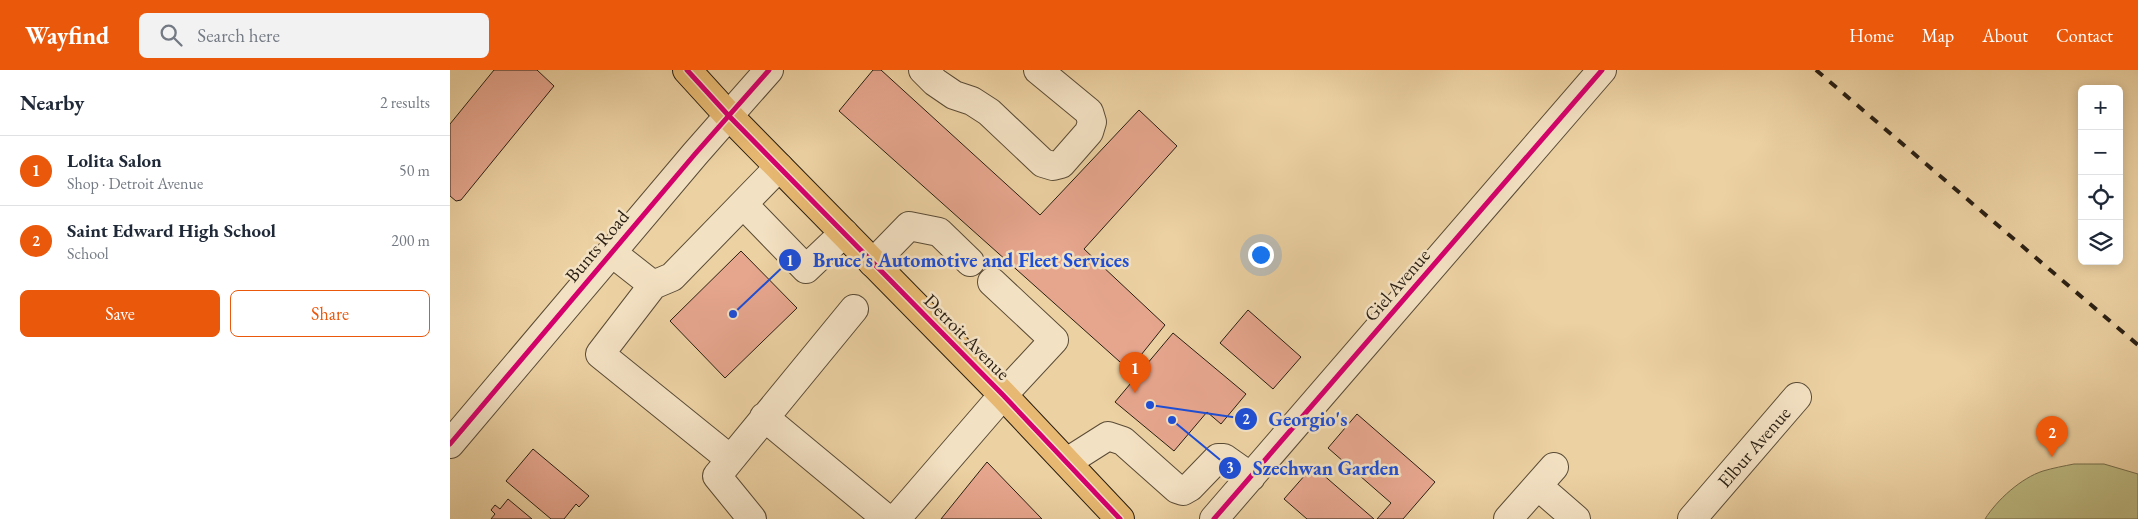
<!DOCTYPE html>
<meta charset="utf-8">
<style>
:root{--surface:#fff;--page:#f2f2f3;--text:#1f2937;--muted:#747a83;--line:#e0e1e3;--accent:#ea580c}
body{margin:0;font-family:"EB Garamond",serif;background:var(--page);color:var(--text)}
.controls{position:absolute;right:15px;top:15px;display:grid;overflow:hidden;border-radius:8px;box-shadow:0 2px 12px #0003}
.controls button{width:45px;height:45px;display:grid;place-items:center;padding:0;border:0;border-bottom:1px solid var(--line);background:var(--surface);color:var(--text);font:25px sans-serif}
.you{position:absolute;left:810px;top:184px;width:18px;height:18px;margin:-12px;border:4px solid #fff;border-radius:50%;background:#1a73e8;box-shadow:0 0 0 8px #1a73e833}
.badge{display:grid;place-items:center;width:32px;height:32px;border-radius:50%;background:var(--accent);color:#fff;font-size:16px;font-weight:700}
.pin{position:absolute;translate:-50% -41px;filter:drop-shadow(0 1px 2px #0008)}
.pin::after{content:'';position:absolute;top:26px;width:18px;height:15px;background:inherit;clip-path:polygon(0 0,100% 0,50% 100%)}
.list{margin:0;padding:0;list-style:none}
h2{display:flex;justify-content:space-between;align-items:center;height:65px;margin:0;padding:0 20px;font-size:21px}
h2 small{font-size:16px;font-weight:400;color:var(--muted)}
.list li{display:grid;grid-template-columns:32px 1fr auto;gap:15px;align-items:center;box-sizing:border-box;height:70px;padding:0 20px;border-top:1px solid var(--line)}
.list b{display:block;font-size:19px;white-space:nowrap}
.list p{margin:0;font-size:16px;white-space:nowrap;color:var(--muted)}
.list em{font-size:16px;font-style:normal;color:var(--muted)}
.actions{display:flex;gap:10px;padding:15px 20px}
.actions a{flex:1;padding:11px 0;border:1px solid var(--accent);border-radius:8px;text-align:center;font-size:18px;color:var(--accent)}
.actions .main{background:var(--accent);color:#fff}
.icon{flex:none;width:28px;height:28px;fill:none;stroke:currentColor;stroke-width:2;stroke-linecap:round;stroke-linejoin:round}
.map{position:relative;flex:none;width:1688px;height:449px;overflow:hidden}
header{display:flex;align-items:center;gap:30px;box-sizing:border-box;height:70px;padding:0 25px;background:var(--accent);color:#fff}
header strong{font-size:24px}
nav{display:flex;gap:28px;margin-inline-start:auto;font-size:18px}
.search{width:350px;height:45px;background:var(--page);display:flex;align-items:center;gap:12px;box-sizing:border-box;padding:0 18px;border-radius:8px;color:var(--muted);font-size:19px}
main{display:flex}
aside{flex:1;background:var(--surface)}
.map>svg:first-child{display:block}
.green{fill:#bdba81;stroke:#736c4a}
.building{fill:#e6a68e;stroke:#291e12}
.lines{fill:none;stroke-linecap:round;stroke-linejoin:round}
.minor-casing{stroke:#5a4b36;stroke-width:30}
.major-casing{stroke:#291e12;stroke-width:30}
.minor{stroke:#f3e1c3;stroke-width:28}
.major{stroke:#e6b871;stroke-width:28}
.rail{stroke:#291e12;stroke-width:4;stroke-dasharray:9 9;stroke-linecap:butt}
.cycleway-casing{stroke:#f3e1c3;stroke-width:8}
.cycleway{stroke:#d6006c;stroke-width:5}
.labels{text-anchor:middle;dominant-baseline:central;stroke-width:5;stroke-linejoin:round;paint-order:stroke}
.street-label{font-size:19px;fill:#291e12;stroke:#f3e1c3}
.leader{fill:none;stroke:#1d4ed8;stroke-width:2}
.callout-dot{fill:#1d4ed8;stroke:#f3e1c3;stroke-width:2}
.mark-label{font-size:15px;text-anchor:middle;font-weight:bold;fill:#fff}
.callout-label{font-size:20px;text-anchor:middle;font-weight:bold;fill:#1d4ed8;stroke:#f3e1c3;stroke-width:5;stroke-linejoin:round;paint-order:stroke}
</style>
<header>
<strong>Wayfind</strong>
<div class="search"><svg class="icon" aria-label="search" viewBox="0 0 24 24"><circle cx="10" cy="10" r="6"/><path d="M15 15l6 6"/></svg>Search here</div>
<nav><a>Home</a><a>Map</a><a>About</a><a>Contact</a></nav>
</header>
<main>
<aside>
<h2>Nearby<small>2 results</small></h2>
<ul class="list">
<li><span class="badge">1</span><div><b>Lolita Salon</b><p>Shop · Detroit Avenue</p></div><em>50 m</em></li>
<li><span class="badge">2</span><div><b>Saint Edward High School</b><p>School</p></div><em>200 m</em></li>
</ul>
<div class="actions"><a class="main">Save</a><a>Share</a></div>
</aside>
<div class="map">
<svg width="1688" height="449" viewBox="0 0 1688 449">
<rect width="100%" height="100%" fill="#ecd1a2"/>
<filter id="stains"><feTurbulence type="fractalNoise" baseFrequency=".004" numOctaves="4"/><feColorMatrix values="0 0 0 0 .2 0 0 0 0 .09 0 0 0 0 .02 0 0 0 .5 -.17"/></filter>
<radialGradient id="worn" r=".72"><stop offset=".6" stop-color="#630" stop-opacity="0"/><stop offset="1" stop-color="#630" stop-opacity=".3"/></radialGradient>
<path class="green" d="M1624,394H1654L1688,404V449H1535C1547,430 1571,408 1593,401C1603,398 1614,396 1624,394Z"/>
<path class="building" d="M44,0H87L104,16L11,130L6,131L0,126V54Z
M423,0H431L590,145L689,40L727,76L634,179L715,255L679,300L389,41Z
M291,181L347,238L275,308L220,251Z
M798,240L851,287L823,319L770,273Z
M723,263L796,324L771,354L757,342L724,381L665,332Z
M907,344L985,412L953,449H927L941,433L878,378Z
M83,379L139,426L129,437L126,434L114,449H101L56,411Z
M537,392L592,449H491Z
M863,396L924,449H857L834,429Z
M58,429L82,449H41L45,444L41,440L45,435L50,439Z"/>
<g class="lines">
<defs>
<path id="minor" d="M473,0L485,12L504,25L522,31L539,42L593,93L603,96L611,94L639,62L642,52L639,42L588,0
M293,134L356,199L394,163
M161,182L203,215
M423,193L459,156L489,162L520,192
M314,347L437,449
M0,374L245,84L319,0
M280,389L150,284L203,215L222,207L329,97
M617,392L658,366L673,371L727,419L733,421L740,417L768,388H774L801,407
M1088,416L1126,449
M302,449L267,406L404,239
M446,449L553,325L604,270L542,212
M764,449L1152,0
M1058,449L1104,397
M1242,449L1347,327"/>
<path id="major" d="M237,0L278,45L553,325L670,449"/>
</defs>
<use href="#minor" class="minor-casing"/>
<use href="#major" class="major-casing"/>
<use href="#minor" class="minor"/>
<use href="#major" class="major"/>
<path class="rail" d="M1366,0L1688,275"/>
<defs>
<path id="cycleway" d="M237,0L278,45L553,325L670,449
M0,374L245,84L319,0
M764,449L1152,0"/>
</defs>
<use href="#cycleway" class="cycleway-casing"/>
<use href="#cycleway" class="cycleway"/>
</g>
<g class="labels">
<g class="street-label">
<text transform="translate(147 176) rotate(-50)">Bunts Road</text>
<text transform="translate(947 215) rotate(-49)">Giel Avenue</text>
<text transform="translate(517 267) rotate(45)">Detroit Avenue</text>
<text transform="translate(1304 377) rotate(-49)">Elbur Avenue</text>
</g>
</g>
<path class="leader" d="M283 244L340 190M700 335L796 349M722 350L780 398"/>
<g class="callout-dot">
<circle cx="283" cy="244" r="5"/>
<circle cx="700" cy="335" r="5"/>
<circle cx="722" cy="350" r="5"/>
<circle cx="340" cy="190" r="12"/>
<circle cx="796" cy="349" r="12"/>
<circle cx="780" cy="398" r="12"/>
</g>
<g class="mark-label">
<text x="340" y="196">1</text>
<text x="796" y="354">2</text>
<text x="780" y="403">3</text>
</g>
<g class="callout-label">
<text x="521" y="197">Bruce's Automotive and Fleet Services</text>
<text x="858" y="356">Georgio's</text>
<text x="876" y="405">Szechwan Garden</text>
</g>
<rect width="100%" height="100%" filter="url(#stains)"/>
<rect width="100%" height="100%" fill="url(#worn)"/>
</svg>
<div class="controls">
<button>+</button>
<button>−</button>
<button><svg class="icon" aria-label="locate" viewBox="0 0 24 24"><circle cx="12" cy="12" r="6"/><path d="M12 2v4M12 18v4M2 12h4M18 12h4"/></svg></button>
<button><svg class="icon" aria-label="layers" viewBox="0 0 24 24"><path d="M12 4l9 5-9 5-9-5zM3 14l9 5 9-5"/></svg></button>
</div>
<div class="you"></div>
<div class="pin badge" style="left:685px;top:323px">1</div>
<div class="pin badge" style="left:1602px;top:387px">2</div>
</div>
</main>
